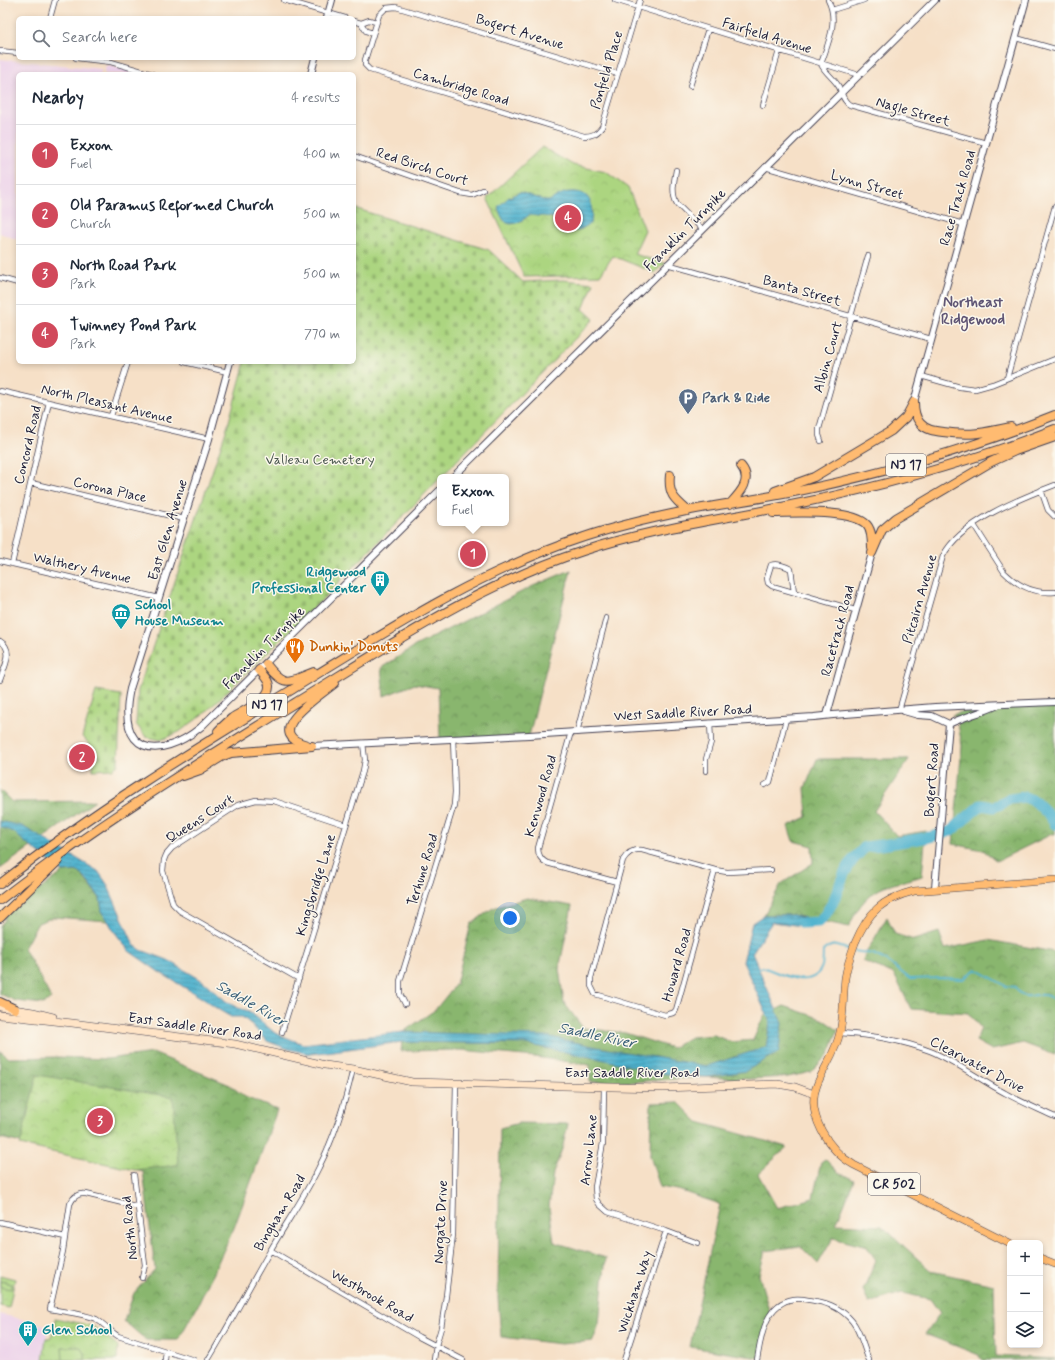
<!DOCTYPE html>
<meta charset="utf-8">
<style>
:root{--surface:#fff;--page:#f2f2f3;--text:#1f2937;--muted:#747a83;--line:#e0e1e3;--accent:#d1495b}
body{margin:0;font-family:Mynerve,sans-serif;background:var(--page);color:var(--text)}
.controls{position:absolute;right:12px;bottom:12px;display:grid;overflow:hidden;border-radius:6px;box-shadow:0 2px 6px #0003}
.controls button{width:36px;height:36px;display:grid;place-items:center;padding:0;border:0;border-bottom:1px solid var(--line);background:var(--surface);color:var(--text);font:20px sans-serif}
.you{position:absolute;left:510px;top:918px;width:14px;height:14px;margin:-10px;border:3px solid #fff;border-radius:50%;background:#1a73e8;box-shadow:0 0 0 6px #1a73e833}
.badge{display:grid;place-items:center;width:26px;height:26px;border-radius:50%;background:var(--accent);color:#fff;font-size:13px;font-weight:700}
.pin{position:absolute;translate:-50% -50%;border:2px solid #fff;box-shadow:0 1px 4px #0006}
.popup{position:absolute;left:437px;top:474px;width:72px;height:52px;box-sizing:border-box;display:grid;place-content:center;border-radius:6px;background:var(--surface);filter:drop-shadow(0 1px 3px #0005);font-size:13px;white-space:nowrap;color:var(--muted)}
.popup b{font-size:15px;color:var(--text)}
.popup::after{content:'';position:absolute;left:50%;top:100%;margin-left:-8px;border:8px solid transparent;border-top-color:var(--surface)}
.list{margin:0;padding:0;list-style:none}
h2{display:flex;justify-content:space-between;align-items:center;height:52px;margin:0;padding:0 16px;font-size:17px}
h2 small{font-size:13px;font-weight:400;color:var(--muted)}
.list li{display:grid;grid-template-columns:26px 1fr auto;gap:12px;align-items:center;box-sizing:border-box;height:60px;padding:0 16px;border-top:1px solid var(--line)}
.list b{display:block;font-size:15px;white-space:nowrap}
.list p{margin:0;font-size:13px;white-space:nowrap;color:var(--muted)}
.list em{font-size:13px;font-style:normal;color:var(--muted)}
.icon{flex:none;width:22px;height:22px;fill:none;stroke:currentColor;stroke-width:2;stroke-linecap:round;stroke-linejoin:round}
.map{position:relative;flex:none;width:1055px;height:1360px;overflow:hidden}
.search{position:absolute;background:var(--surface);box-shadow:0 2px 6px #0003;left:16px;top:16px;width:340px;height:44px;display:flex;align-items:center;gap:10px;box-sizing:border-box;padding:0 14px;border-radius:6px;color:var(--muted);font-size:15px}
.panel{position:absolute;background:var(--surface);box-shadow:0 2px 6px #0003;left:16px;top:72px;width:340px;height:292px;border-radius:6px}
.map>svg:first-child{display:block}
.built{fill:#ecd1ea}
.forest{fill:url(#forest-crowns);stroke:#566c54}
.cemetery{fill:url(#cemetery-stones);stroke:#677c5e}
.park{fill:url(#park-crowns);stroke:#677c5e}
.pitch{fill:#acd580;stroke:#677c5e}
.water{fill:url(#water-rules);stroke:#396a84}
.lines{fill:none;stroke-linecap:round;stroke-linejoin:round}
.stream{stroke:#50b2ce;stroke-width:2}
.river{stroke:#50b2ce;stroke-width:11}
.minor-casing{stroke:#423e50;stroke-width:6}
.tertiary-casing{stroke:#423e50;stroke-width:8}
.secondary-casing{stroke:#423e50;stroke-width:8}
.primary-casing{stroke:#423e50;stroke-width:8}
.trunk-casing{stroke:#423e50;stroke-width:10}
.minor{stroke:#fff;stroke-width:4.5}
.tertiary{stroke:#fff;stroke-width:6}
.secondary{stroke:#ffe4c6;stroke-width:7}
.primary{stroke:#ffbb71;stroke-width:7}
.trunk{stroke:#ffbb71;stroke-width:8}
.labels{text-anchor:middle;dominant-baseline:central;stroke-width:3;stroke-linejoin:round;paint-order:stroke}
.shield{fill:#fbf7ec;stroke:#636270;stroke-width:1}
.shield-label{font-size:13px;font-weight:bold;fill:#22223b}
.street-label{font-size:14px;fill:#22223b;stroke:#fbf7ec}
.service-label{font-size:14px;font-weight:bold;fill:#4e5e75;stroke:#fbf7ec;text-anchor:start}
.park-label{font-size:14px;fill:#4b5850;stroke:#fbf7ec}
.culture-label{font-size:14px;font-weight:bold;fill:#0d838f;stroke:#fbf7ec;text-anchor:start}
.food-label{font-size:14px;font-weight:bold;fill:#c56008;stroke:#fbf7ec;text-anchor:start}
.neighbourhood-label{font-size:15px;font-weight:bold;fill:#605675;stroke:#fbf7ec}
.water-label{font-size:15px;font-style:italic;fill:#345c76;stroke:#fbf7ec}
</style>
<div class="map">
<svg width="1055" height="1360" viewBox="0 0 1055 1360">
<defs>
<pattern id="forest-crowns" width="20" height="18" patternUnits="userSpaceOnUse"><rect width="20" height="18" fill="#89b66e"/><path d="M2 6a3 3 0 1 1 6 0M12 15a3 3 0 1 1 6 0" fill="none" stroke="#70945c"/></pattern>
<pattern id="cemetery-stones" width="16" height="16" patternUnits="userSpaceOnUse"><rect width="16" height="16" fill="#acd580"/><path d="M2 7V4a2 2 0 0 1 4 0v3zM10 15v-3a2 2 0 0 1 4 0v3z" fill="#94b770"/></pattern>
<pattern id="park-crowns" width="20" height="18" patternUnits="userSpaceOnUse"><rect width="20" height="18" fill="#acd580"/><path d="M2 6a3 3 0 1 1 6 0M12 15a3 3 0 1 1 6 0" fill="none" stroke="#94b770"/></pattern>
<pattern id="water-rules" width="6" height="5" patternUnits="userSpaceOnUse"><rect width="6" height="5" fill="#50b2ce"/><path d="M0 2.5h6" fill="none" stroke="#4290a8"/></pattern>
</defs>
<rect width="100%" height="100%" fill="#fbf7ec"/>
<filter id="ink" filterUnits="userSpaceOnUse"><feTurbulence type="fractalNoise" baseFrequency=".025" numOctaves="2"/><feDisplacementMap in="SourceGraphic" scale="8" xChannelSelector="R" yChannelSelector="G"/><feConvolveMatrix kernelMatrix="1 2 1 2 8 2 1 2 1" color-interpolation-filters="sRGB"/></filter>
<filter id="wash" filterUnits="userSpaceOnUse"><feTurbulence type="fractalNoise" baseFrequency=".012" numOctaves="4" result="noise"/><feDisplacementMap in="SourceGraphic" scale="16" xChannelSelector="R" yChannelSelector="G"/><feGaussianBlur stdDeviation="0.9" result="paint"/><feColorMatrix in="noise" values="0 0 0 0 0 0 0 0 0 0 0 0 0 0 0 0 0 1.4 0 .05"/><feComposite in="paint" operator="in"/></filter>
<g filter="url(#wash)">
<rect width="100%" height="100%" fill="#f6e0c7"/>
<path class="built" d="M0,59L102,69L100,74H18V240L0,233Z
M106,65L122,69L137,74H104Z
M0,1314L49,1326L46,1338L43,1360H0Z"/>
<path class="forest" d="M571,570L529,736L440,739L438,688L415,684L384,696L381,668L415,646L533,586Z
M1055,703V834H1052L997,861L983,850L953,844L962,746L957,718L952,715L961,712Z
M817,759H909L874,811L897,836L926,831L922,876C910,880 890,884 880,889C864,897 855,912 849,927L793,915H764L781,884L813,863L812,846L793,841L788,826L807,817L805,788Z
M0,790L12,802L95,801L0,869Z
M75,871L79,872L100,898L102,911L108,921L54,917L38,923L24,948L51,998L43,1004L16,1001L0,994V926L6,918H2L63,872Z
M527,898L572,906L559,969L564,1003L583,1028L625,1033L672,1048L691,1037L714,1035L731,1042L753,1040L764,1016L784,1006L822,1019L838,1030L829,1054L811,1072L788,1077L748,1079L701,1077L632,1082H590V1065L535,1057L461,1050L401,1051L403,1032L435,1010L456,984L471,924L493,908Z
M887,917L895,934L914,940L939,932L945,949L988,940L1054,952L1055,954V1055L1023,1043L992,1050L976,1041L981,1028L968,1013L911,1009L894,974L863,961L865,955Z
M0,1051L9,1058L58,1057L107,1059L153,1053L230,1085L245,1097L277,1110L234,1228L198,1305L178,1340H146L124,1321L134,1293L155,1269L143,1171L0,1138Z
M678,1102L698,1122L787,1147L758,1174L777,1208L813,1198L821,1162L825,1159L838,1172L854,1180L836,1224L882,1226L931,1271L994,1285L996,1356L1055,1359V1360H983L979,1355L925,1334L940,1313L930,1299L902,1293L869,1303L863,1290L876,1260L867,1247L833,1238L818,1264L800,1246L765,1251L759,1275L770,1314L759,1358L690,1347L720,1204L678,1190L660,1187L650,1156L651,1103Z
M519,1123L568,1124L562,1149L553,1173L549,1207L554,1242L606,1258L603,1282L599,1324L593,1341L561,1344L501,1337L498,1298L500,1128Z"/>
<path class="cemetery" d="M354,208L489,250L523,282L563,280L594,283L583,309L594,319L324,598L205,713L179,732L161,740L146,737L136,724L138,690L228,425L245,362H354Z
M96,691L121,695L118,765L112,769L93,770C93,754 95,747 82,737Z"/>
<path class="park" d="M542,147L573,165L606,172L628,188L645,230L634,254L667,264L661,266L655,273L613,256L600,275L524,277L487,198Z
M37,1075L173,1097L178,1165L135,1170L20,1145Z
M0,1275L15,1279L9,1308L0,1306Z
M55,1318L93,1326L118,1346L117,1360H43L46,1338H50L55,1329Z"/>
<path class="pitch" d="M0,1281L12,1284L11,1289L0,1287Z
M62,1347H80L85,1353V1360H63Z"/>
<path class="water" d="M520,192L546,201H549C555,198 563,192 569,192C592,190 593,205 591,223L578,231L567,230C557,219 554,216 538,216C536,216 531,215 529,215C527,216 526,218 524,219C508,229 503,223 498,207L509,197Z
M0,821L22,826L98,871L107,884L134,945L141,950L168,960L203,981L227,1002L238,1008L249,1011L275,1033L303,1044L403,1032L546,1036L602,1048L707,1066L766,1047L770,1022L743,962L752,923L764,915H793L818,922L810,927L772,922L752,953L782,1023L779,1052L746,1071L706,1077L666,1074L605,1060L525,1044L402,1042L310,1054L288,1049L267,1041L251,1024L242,1017H231L219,1010L202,998L159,972L129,951L114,931L102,911L100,898L86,879L79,872L75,871L63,872L22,840L14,832L0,827Z"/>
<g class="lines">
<path class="stream" d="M854,951L873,954L887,961L910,979L943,978L963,979L976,969L1006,986L1015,987C1025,1003 1029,993 1043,995C1047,995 1052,998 1055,1000
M758,969L763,967C779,973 813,992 822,966C823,962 823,956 823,951C834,941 838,947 850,950"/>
<path class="river" d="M803,923L818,922L825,915L833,902L844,874L852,861L865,847L888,844L930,837L951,831L981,805L994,807L1003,803L1010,799L1024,797L1035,801L1051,817L1055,824"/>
</g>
</g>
<g filter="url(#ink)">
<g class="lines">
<defs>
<path id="minor" d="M284,0L345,18
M615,0L859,75
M832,10L864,0
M50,18L55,0
M354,21L361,23L366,31L373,33
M361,23L369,20L376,22
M1016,38L1055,49
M0,51L18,53
M76,58L111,62L152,74
M821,64C825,73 834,78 839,87C843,94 842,100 850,105L986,143
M821,64C828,43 839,21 828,0
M618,74L396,7L386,8L379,15L365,60V65L370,70L584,136C592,136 597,134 602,127L640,0
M690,86L708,29
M763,105L779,51
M354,156L460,193L472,195L483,190
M765,167L963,224
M676,170C674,182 671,193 677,204L702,229
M667,264L931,339
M0,278L18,283
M184,362L228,372
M921,376L960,387L975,389L993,384L1055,359
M1007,378L1055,206
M0,391L209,439
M111,416L128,362
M821,441L819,435V429L868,256
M31,483L184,519
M1041,490L1048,510L1055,517
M974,525L1004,572C1018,586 1035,594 1055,592
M0,561L159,598
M12,564L49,402
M794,592L791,569C786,566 777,563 771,565L767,578L768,583L772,586L855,610
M0,641C15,650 4,668 0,680
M901,710L900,707L943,556C960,522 1021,498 1055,485
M571,732L538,848C538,855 541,860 547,863L617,882
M577,732L606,618
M706,771V759L711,742L710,723
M765,785L770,782L786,719
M715,870L676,1010L673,1013L665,1015L595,994L591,986V978L623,860C628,852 634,849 642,850L715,870L727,872L771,870
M299,979L180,911L173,904L163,871L164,860L166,855L172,848L238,805L256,800L274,801L346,825
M405,1004L400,994V981L454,805L455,792L453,738
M282,1032L363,771L365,760L363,743
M840,1033C871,1035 901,1040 930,1051C957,1062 980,1080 1005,1093C1021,1102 1038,1109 1055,1117
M604,1087L603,1143L595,1187L596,1199L599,1204L608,1212L666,1231L698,1243
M134,1175L145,1265L142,1278
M139,1207L86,1194C78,1193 73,1197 70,1204L63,1251L50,1309C64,1312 82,1313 96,1319C104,1324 110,1331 118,1336L194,1360
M0,1222L65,1237
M270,1250L419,1337L463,1360
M165,1360L166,1351
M208,1360C230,1324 249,1287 270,1251C286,1223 305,1196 319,1167C335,1136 345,1103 353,1069
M434,1360L436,1345L441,1328L446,1296L453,1234L456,1083
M624,1360L666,1231
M757,1360C761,1337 765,1303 794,1299C801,1298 808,1300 815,1301C829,1303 842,1309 852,1321C861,1332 863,1347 869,1360"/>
<path id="tertiary" d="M327,18L332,0
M311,74L315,58
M230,362L209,439L130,689C116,753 157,763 201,727L440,490
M914,402L1026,0
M453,477L935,0
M904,711L918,715L932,716L949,724
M827,715L872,553
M949,724C965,716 982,713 998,705
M312,746L529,735L814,717L833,715L935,707L1055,702
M935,888L949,724"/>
<path id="secondary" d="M0,1007L33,1012L53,1017
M0,1015L72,1023L118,1029L235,1044L325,1065L353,1069L412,1082L563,1086L663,1088L777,1084L795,1087L814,1094"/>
<path id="primary" d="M1010,1244L854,1165C829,1151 805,1114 817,1085C824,1067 836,1052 840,1032C844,1014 843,996 845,978C847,965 851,954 855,943C868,912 882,899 914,891L1055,880
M1040,1258L1055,1264"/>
<path id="trunk" d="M914,402C914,410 915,417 920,423C926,430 934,431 943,432C970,436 984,433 1011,427
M670,475C668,494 674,499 688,511
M775,491L814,477L891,431L906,417L914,402
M730,504C740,493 753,480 741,466
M773,513C795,513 852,509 867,525C872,531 872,541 872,548
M872,553L882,530L896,518L991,462L1015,451L1055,437
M266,664C285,688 287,682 314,672
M218,731C223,726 227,722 232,718C242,711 270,700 269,686C269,680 263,675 259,670
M307,745C259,733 321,695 335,683
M183,776L200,770L223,756L231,753L312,746
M0,884C93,811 193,750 293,689C387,631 479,571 584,537C617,526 652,518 686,511C727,503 767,498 808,489C892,471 975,447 1055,415
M0,900C95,826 196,764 298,701C390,645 480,584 583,551C655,527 728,519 801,503C888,485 973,461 1055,429
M0,918L58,861
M0,1002L15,1009"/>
</defs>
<use href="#minor" class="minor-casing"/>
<use href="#tertiary" class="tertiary-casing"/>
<use href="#secondary" class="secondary-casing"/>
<use href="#primary" class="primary-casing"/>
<use href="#trunk" class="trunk-casing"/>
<use href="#minor" class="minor"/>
<use href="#tertiary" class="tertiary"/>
<use href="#secondary" class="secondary"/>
<use href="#primary" class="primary"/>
<use href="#trunk" class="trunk"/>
</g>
</g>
<defs>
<symbol id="parking-pin" viewBox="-11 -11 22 30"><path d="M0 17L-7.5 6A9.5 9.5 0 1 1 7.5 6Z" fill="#5c6f8a" stroke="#fbf7ec"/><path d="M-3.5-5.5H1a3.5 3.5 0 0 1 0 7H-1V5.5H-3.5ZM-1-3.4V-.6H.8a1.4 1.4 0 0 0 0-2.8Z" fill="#fff"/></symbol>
<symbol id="building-pin" viewBox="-11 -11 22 30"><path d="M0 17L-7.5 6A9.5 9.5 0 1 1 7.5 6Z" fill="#0f9aa8" stroke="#fbf7ec"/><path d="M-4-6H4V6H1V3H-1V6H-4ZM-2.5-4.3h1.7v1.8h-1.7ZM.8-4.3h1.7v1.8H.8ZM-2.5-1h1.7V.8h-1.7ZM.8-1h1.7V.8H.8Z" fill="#fff"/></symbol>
<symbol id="museum-pin" viewBox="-11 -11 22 30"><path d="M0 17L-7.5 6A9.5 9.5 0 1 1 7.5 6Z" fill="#0f9aa8" stroke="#fbf7ec"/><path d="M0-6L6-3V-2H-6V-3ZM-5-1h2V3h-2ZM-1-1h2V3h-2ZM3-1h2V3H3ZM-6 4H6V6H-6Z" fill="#fff"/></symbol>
<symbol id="restaurant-pin" viewBox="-11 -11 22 30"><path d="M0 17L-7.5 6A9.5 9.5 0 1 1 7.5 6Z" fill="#e8710a" stroke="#fbf7ec"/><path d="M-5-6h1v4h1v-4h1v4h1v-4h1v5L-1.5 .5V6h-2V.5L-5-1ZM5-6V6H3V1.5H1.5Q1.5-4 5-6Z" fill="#fff"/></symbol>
</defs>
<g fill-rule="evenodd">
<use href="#parking-pin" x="677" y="387" width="22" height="30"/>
<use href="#building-pin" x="369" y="569" width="22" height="30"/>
<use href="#museum-pin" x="110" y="602" width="22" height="30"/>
<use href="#restaurant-pin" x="284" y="636" width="22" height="30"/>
<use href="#building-pin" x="17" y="1319" width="22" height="30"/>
</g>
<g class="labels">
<g class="shield">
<rect x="886" y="454" width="40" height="22" rx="3"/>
<rect x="247" y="694" width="40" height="22" rx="3"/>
<rect x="868" y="1173" width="52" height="22" rx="3"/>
</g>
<g class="shield-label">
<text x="906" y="465">NJ 17</text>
<text x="267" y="705">NJ 17</text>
<text x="894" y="1184">CR 502</text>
</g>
<g class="street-label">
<text transform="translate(520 32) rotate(17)">Bogert Avenue</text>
<text transform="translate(767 36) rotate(17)">Fairfield Avenue</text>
<text transform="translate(607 70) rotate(-73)">Ponfield Place</text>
<text transform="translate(461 87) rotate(17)">Cambridge Road</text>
<text transform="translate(913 112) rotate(16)">Nagle Street</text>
<text transform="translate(422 167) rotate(18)">Red Birch Court</text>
<text transform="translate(867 185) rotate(16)">Lynn Street</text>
<text transform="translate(958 198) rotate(-74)">Race Track Road</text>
<text transform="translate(685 230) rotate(-45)">Franklin Turnpike</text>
<text transform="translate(802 291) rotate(16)">Banta Street</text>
<text transform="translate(828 357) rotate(-74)">Albin Court</text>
<text transform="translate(107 404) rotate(13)">North Pleasant Avenue</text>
<text transform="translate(28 445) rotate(-77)">Concord Road</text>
<text transform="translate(110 490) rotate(13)">Corona Place</text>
<text transform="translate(168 530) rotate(-73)">East Glen Avenue</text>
<text transform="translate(82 568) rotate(13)">Walthery Avenue</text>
<text transform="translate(920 599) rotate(-74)">Pitcairn Avenue</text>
<text transform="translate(838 631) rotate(-75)">Racetrack Road</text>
<text transform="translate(264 648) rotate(-45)">Franklin Turnpike</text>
<text transform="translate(683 713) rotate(-3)">West Saddle River Road</text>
<text transform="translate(932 780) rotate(-86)">Bogert Road</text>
<text transform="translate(541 796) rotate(-74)">Kenwood Road</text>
<text transform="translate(200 819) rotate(-33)">Queens Court</text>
<text transform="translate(423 870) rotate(-73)">Terhune Road</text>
<text transform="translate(316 885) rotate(-73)">Kingsbridge Lane</text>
<text transform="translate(677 965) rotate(-74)">Howard Road</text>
<text transform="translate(195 1027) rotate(8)">East Saddle River Road</text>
<text transform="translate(977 1065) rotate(28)">Clearwater Drive</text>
<text x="632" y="1073">East Saddle River Road</text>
<text transform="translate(589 1150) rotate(-84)">Arrow Lane</text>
<text transform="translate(280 1213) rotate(-59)">Bingham Road</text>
<text transform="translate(441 1222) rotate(-87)">Norgate Drive</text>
<text transform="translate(130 1228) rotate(-96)">North Road</text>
<text transform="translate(635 1292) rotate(-72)">Wickham Way</text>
<text transform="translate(372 1296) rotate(30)">Westbrook Road</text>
</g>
<g class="service-label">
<text x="702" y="398">Park &amp; Ride</text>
</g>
<g class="park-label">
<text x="320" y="460">Valleau Cemetery</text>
</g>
<g class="culture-label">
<text x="366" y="572" text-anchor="end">Ridgewood<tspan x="366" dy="16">Professional Center</tspan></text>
<text x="135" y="605">School<tspan x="135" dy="16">House Museum</tspan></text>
<text x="42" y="1330">Glen School</text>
</g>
<g class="food-label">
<text x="309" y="647">Dunkin' Donuts</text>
</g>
<g class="neighbourhood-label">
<text x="973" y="303">Northeast<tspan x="973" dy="17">Ridgewood</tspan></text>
</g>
<g class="water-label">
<text transform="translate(251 1004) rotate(30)">Saddle River</text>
<text transform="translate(597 1036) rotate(12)">Saddle River</text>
</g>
</g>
</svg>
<div class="controls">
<button>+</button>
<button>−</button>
<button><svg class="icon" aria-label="layers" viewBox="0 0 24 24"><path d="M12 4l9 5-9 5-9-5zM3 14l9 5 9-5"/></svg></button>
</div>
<div class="you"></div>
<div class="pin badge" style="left:473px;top:554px">1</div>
<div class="popup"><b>Exxon</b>Fuel</div>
<div class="pin badge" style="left:82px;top:757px">2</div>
<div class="pin badge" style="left:100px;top:1121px">3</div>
<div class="pin badge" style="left:568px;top:218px">4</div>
<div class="search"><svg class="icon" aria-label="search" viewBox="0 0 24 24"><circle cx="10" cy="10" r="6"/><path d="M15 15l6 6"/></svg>Search here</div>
<section class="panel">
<h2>Nearby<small>4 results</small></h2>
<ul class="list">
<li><span class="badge">1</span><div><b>Exxon</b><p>Fuel</p></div><em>400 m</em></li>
<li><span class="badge">2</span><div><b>Old Paramus Reformed Church</b><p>Church</p></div><em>500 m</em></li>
<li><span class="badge">3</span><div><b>North Road Park</b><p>Park</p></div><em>500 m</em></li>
<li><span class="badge">4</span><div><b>Twinney Pond Park</b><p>Park</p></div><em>770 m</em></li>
</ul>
</section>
</div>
